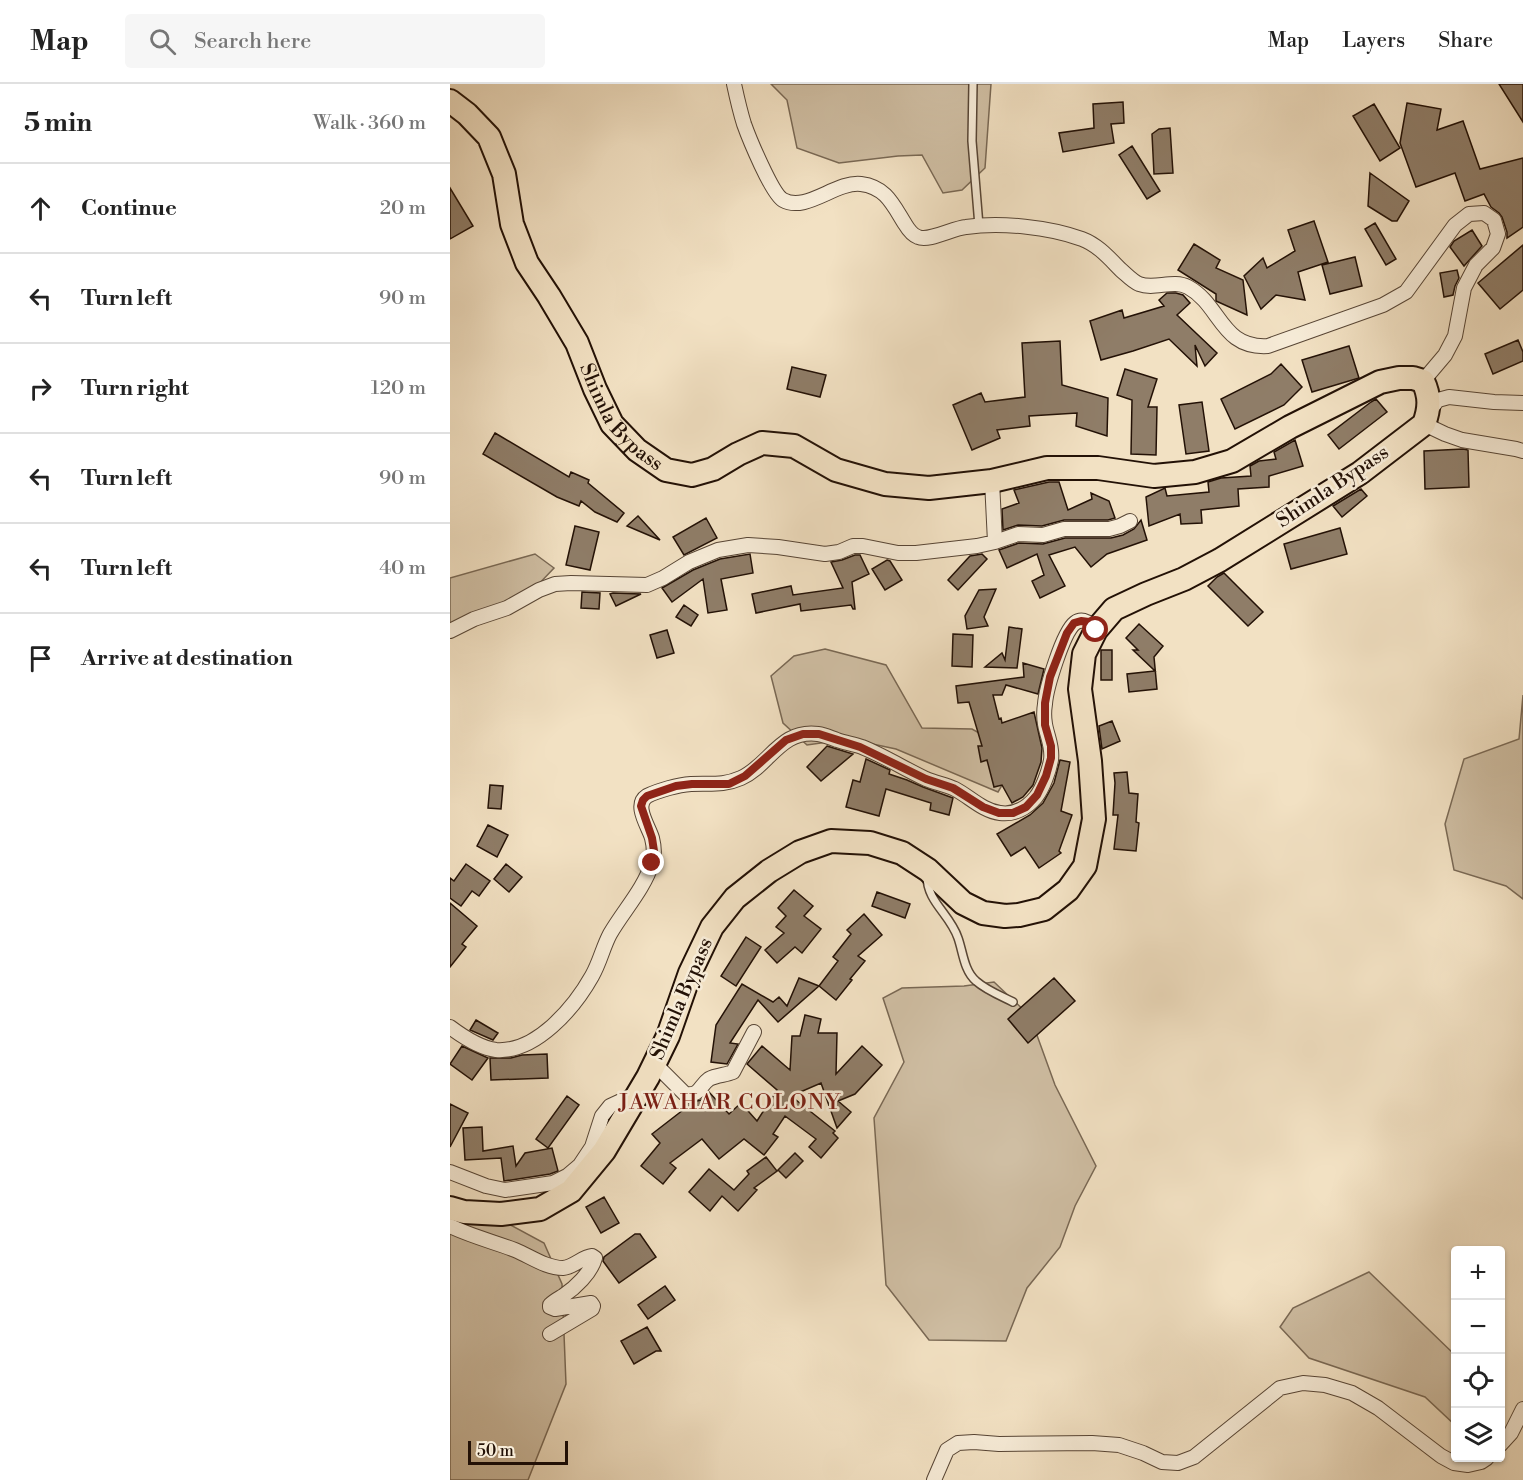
<!DOCTYPE html>
<meta charset="utf-8">
<style>
:root{--surface:#fff;--page:#f6f6f6;--text:#222;--muted:#767676;--line:#e0e0e0}
body{margin:0;font-family:"Libre Bodoni",serif;background:var(--page);color:var(--text)}
.controls{position:absolute;right:18px;bottom:18px;display:grid;overflow:hidden;border-radius:6px;box-shadow:0 2px 4px #0004}
.controls button{width:54px;height:54px;display:grid;place-items:center;padding:0;border:0;border-bottom:2px solid var(--line);background:var(--surface);color:var(--text);font:30px sans-serif}
.scale{position:absolute;left:18px;bottom:15px;width:100px;box-sizing:border-box;padding-left:6px;border:3px solid #231106;border-top:0;font-size:16px;line-height:21px;white-space:nowrap;color:#231106;-webkit-text-stroke:4px #f7ecd8;paint-order:stroke}
.stop{position:absolute;width:18px;height:18px;margin:-14px;border:4px solid #8f2418;border-radius:50%;background:#fff}
.stop.end{background:#8f2418;border-color:#fff;box-shadow:0 2px 6px #0008}
.list{margin:0;padding:0;list-style:none}
h2{display:flex;justify-content:space-between;align-items:center;height:78px;margin:0;padding:0 24px;font-size:26px}
h2 small{font-size:20px;font-weight:400;color:var(--muted)}
.list li{display:grid;grid-template-columns:39px 1fr auto;gap:18px;align-items:center;box-sizing:border-box;height:90px;padding:0 24px;border-top:2px solid var(--line)}
.list b{display:block;font-size:22px;white-space:nowrap}
.list em{font-size:20px;font-style:normal;color:var(--muted)}
.icon{flex:none;width:33px;height:33px;fill:none;stroke:currentColor;stroke-width:2;stroke-linecap:round;stroke-linejoin:round}
.map{position:relative;flex:none;width:1073px;height:1396px;overflow:hidden}
header{display:flex;align-items:center;gap:36px;box-sizing:border-box;height:84px;padding:0 30px;background:var(--surface);border-bottom:2px solid var(--line)}
header strong{font-size:28px}
nav{display:flex;gap:33px;margin-inline-start:auto;font-size:21px}
.search{width:420px;height:54px;background:var(--page);display:flex;align-items:center;gap:15px;box-sizing:border-box;padding:0 21px;border-radius:6px;color:var(--muted);font-size:22px}
main{display:flex}
aside{flex:1;background:var(--surface)}
.map>svg:first-child{display:block}
.green{fill:#cfbea3;stroke:#796854;stroke-width:1.5}
.building{fill:#8f7d68;stroke:#231106;stroke-width:1.5}
.lines{fill:none;stroke-linecap:round;stroke-linejoin:round}
.service-casing{stroke:#574535;stroke-width:10}
.minor-casing{stroke:#574535;stroke-width:16}
.trunk-casing{stroke:#231106;stroke-width:26}
.service{stroke:#f7ecd8;stroke-width:7}
.minor{stroke:#f7ecd8;stroke-width:14}
.trunk{stroke:#f2e1c3;stroke-width:22}
.route{stroke:#8f2418;stroke-width:8}
.labels{text-anchor:middle;dominant-baseline:central;stroke-width:5;stroke-linejoin:round;paint-order:stroke}
.street-label{font-size:20px;fill:#231106;stroke:#f7ecd8}
.quarter-label{font-size:22px;letter-spacing:1.5px;fill:#7a1f14;stroke:#f7ecd8}
</style>
<header>
<strong>Map</strong>
<div class="search"><svg class="icon" aria-label="search" viewBox="0 0 24 24"><circle cx="10" cy="10" r="6"/><path d="M15 15l6 6"/></svg>Search here</div>
<nav><a>Map</a><a>Layers</a><a>Share</a></nav>
</header>
<main>
<aside>
<h2>5 min<small>Walk · 360 m</small></h2>
<ul class="list">
<li><svg class="icon" aria-label="ahead" viewBox="0 0 24 24"><path d="M12 20V5M6 11l6-6 6 6"/></svg><div><b>Continue</b></div><em>20 m</em></li>
<li><svg class="icon" aria-label="left" viewBox="0 0 24 24"><path d="M17 20v-9H6M10 6l-5 5 5 5"/></svg><div><b>Turn left</b></div><em>90 m</em></li>
<li><svg class="icon" aria-label="right" viewBox="0 0 24 24"><path d="M7 20v-9h11M14 6l5 5-5 5"/></svg><div><b>Turn right</b></div><em>120 m</em></li>
<li><svg class="icon" aria-label="left" viewBox="0 0 24 24"><path d="M17 20v-9H6M10 6l-5 5 5 5"/></svg><div><b>Turn left</b></div><em>90 m</em></li>
<li><svg class="icon" aria-label="left" viewBox="0 0 24 24"><path d="M17 20v-9H6M10 6l-5 5 5 5"/></svg><div><b>Turn left</b></div><em>40 m</em></li>
<li><svg class="icon" aria-label="arrive" viewBox="0 0 24 24"><path d="M6 21V4h12l-3 4 3 4H6"/></svg><div><b>Arrive at destination</b></div></li>
</ul>
</aside>
<div class="map">
<svg width="1073" height="1396" viewBox="0 0 1073 1396">
<rect width="100%" height="100%" fill="#f2e1c3"/>
<filter id="stains"><feTurbulence type="fractalNoise" baseFrequency=".00333" numOctaves="4"/><feColorMatrix values="0 0 0 0 .2 0 0 0 0 .09 0 0 0 0 .02 0 0 0 .5 -.17"/></filter>
<radialGradient id="worn" r=".72"><stop offset=".6" stop-color="#630" stop-opacity="0"/><stop offset="1" stop-color="#630" stop-opacity=".3"/></radialGradient>
<path class="green" d="M321,0H541L535,84L512,106L493,109L472,71L448,72L389,79L347,64L337,16Z
M85,470L104,484L85,504L0,543V494Z
M375,565L436,581L472,644L522,645L549,660L558,691L548,708L446,665L399,655L357,661L333,639L321,592L344,572Z
M1073,611V815L1056,802L1004,786L995,740L1014,675L1069,655Z
M544,898L580,932L605,1001L646,1082L625,1122L610,1163L577,1204L556,1257L479,1256L436,1201L424,1034L454,978L433,914L452,904L514,902Z
M38,1129L94,1159L112,1200L116,1300L78,1396H0V1131Z
M919,1188L1005,1271V1341L975,1313L859,1274L830,1243L843,1224Z"/>
<path class="building" d="M1049,0H1073V38Z
M673,18L674,39L661,40L664,59L613,68L609,49L644,44L643,20Z
M957,19L991,25L987,46L1013,37L1030,85L1073,74V143L1057,154V148L1052,133L1049,129L1041,123L1034,110L1015,117L1005,89L966,103L950,59Z
M924,20L950,64L930,77L903,32Z
M720,44L723,89L704,90L702,50L709,45Z
M682,62L710,107L697,115L669,71Z
M920,89L959,117L947,137H942L918,122Z
M0,104L23,142L0,155Z
M864,137L878,178L848,188L855,216L826,211L811,225L794,192L813,174L817,184L845,167L838,146Z
M925,139L946,175L936,181L915,145Z
M1022,146L1032,162L1014,182L1000,163L1004,157Z
M744,160L770,176L766,184L793,196L797,231L766,217V210L728,186Z
M1073,161V206L1050,225L1028,199Z
M905,173L912,202L880,210L872,181Z
M1007,186L1009,194L1005,202L1003,211L994,213L990,189Z
M717,209H726L733,211L740,219L727,231L767,269L755,282L745,261L747,282L719,255L683,267L651,276L640,237L672,226L674,234L714,222L709,216Z
M1068,256L1073,268V277L1043,290L1035,270Z
M610,257L612,301L658,314L657,352L626,342L627,329L579,332L580,342L547,346L550,354L522,366L503,321L531,309L535,318L575,313L572,259Z
M899,262L909,294L862,308L852,276Z
M831,280L852,303L834,321L785,345L771,315L821,290Z
M342,283L376,291L370,313L337,305Z
M675,285L707,295L698,323H707L706,371L681,370L682,316L667,311Z
M926,315L937,328L889,365L878,351L921,318Z
M752,318L759,367L736,370L729,321Z
M45,349L119,393L121,388L139,396L138,399L174,429L167,438L145,428L131,417L129,422L107,413L33,370Z
M845,356L853,382L819,392V403L788,405L789,422L751,426L752,439L731,440L730,430L699,442L696,413L715,404L717,412L759,408L758,398L771,394L801,392L800,382L809,377L826,375L824,368Z
M1013,365L1018,366L1019,403L975,405L974,367Z
M599,398H609L618,426L642,415L641,409L659,417L665,434L658,436H614L592,442L568,441L553,446L552,425L569,419L564,406Z
M911,405L917,412L892,433L883,422Z
M188,432L210,456L177,442Z
M256,434L267,454L234,471L223,453Z
M691,436L697,456L657,470L641,483L625,463L599,471L615,502L590,514L582,497L594,491L587,470L557,484L549,466L569,459L593,460L615,454H661L673,451L684,445Z
M125,442L149,448L140,486L116,481Z
M890,444L897,470L841,485L834,460Z
M300,470L303,489L271,495L277,526L258,529L253,495L222,518L212,504L243,486L270,475Z
M532,470L537,475L508,506L498,496L520,472Z
M405,471H410L419,490L402,498L405,525H403L401,521L351,527L350,520L306,529L302,510L341,502L343,511L393,504L381,478L392,476Z
M437,476L440,477L452,496L435,506L422,485Z
M774,489L813,528L798,542L758,502L767,493Z
M546,505L534,533L538,542L517,545L515,532L529,506Z
M132,508L150,509L149,525L131,524Z
M163,509L191,510L166,522L160,510Z
M234,521L248,531L241,542L226,533Z
M689,540L713,562L704,573L707,605L679,608L677,590L705,587L683,566H688L676,554Z
M559,543L572,545L567,584L535,583L552,569L555,576Z
M217,546L224,569L207,574L200,551Z
M503,550L523,551L522,583L502,582Z
M651,566H662V596H651Z
M573,579L594,585L588,610L556,601L552,611H543L549,635L551,634L552,639L584,628L592,664L591,678L583,701L573,713L562,719L552,701L544,703L537,676L531,678L528,662H532L519,618L508,619L506,602L574,593Z
M662,637L670,657L652,665L649,642Z
M377,662L403,670L371,697L357,683Z
M416,675L440,686L439,690L457,696L473,703L503,714L499,731L480,726L481,719L436,705L429,732L396,723L403,696L410,698Z
M610,676L620,678L611,727L622,731L609,767L611,769L589,784L575,763L561,772L547,750L580,731L593,719L604,699Z
M677,688L679,709L688,710L686,738L689,739L686,767L664,765L668,731H663L665,699L664,689Z
M40,701L53,702L51,725L38,724Z
M38,741L58,751L47,773L27,762Z
M16,780L40,797L29,812L22,807L11,822L0,814V794L4,797Z
M56,780L72,793L59,808L44,795Z
M344,806L363,822L354,832L371,845L352,869L345,863L327,879L315,866L334,849L326,843L336,832L328,824Z
M427,808L460,820L455,834L422,822Z
M0,819L27,842L12,860L16,863L0,883Z
M414,830L432,851L408,872L415,877L400,895L402,896L386,916L369,902L328,938L308,916L280,959L288,960L277,980L261,978L266,941L292,900L323,918L329,913L337,922L349,894L369,902L388,877L383,873L401,850L397,846Z
M296,853L311,863L286,902L271,892Z
M604,894L625,917L578,959L558,935Z
M355,931L371,935L368,949H387L386,990L412,962L432,981L405,1010L388,1017L401,1028L387,1044L371,999L341,1012L385,1047L383,1049L388,1054L371,1074L359,1063L366,1055L335,1032L323,1050L328,1053L314,1071L294,1055L269,1075L252,1055L220,1079L226,1084L213,1100L191,1082L210,1059L202,1050L233,1026L232,1025L238,1019L251,1016L259,1008L279,1030L291,1019L307,1037L327,1006L297,980L312,962L340,986L342,952H350Z
M26,936L48,949L43,956L20,946Z
M12,962L38,974L22,996L0,980Z
M97,970L98,994L41,996L40,974H61L72,971Z
M117,1012L129,1021L98,1064L86,1055Z
M0,1020L18,1029L0,1063Z
M32,1043L33,1067L63,1062L66,1082L75,1069L102,1064L108,1087L100,1090L54,1097L51,1074L15,1076L13,1044Z
M345,1069L353,1077L336,1094L328,1086Z
M316,1073L327,1087L304,1104L307,1106L288,1127L272,1112L260,1127L239,1108L259,1085L284,1106L299,1090L297,1087Z
M154,1113L169,1139L151,1149L136,1123Z
M185,1150H190L206,1173L169,1199L153,1177L154,1173Z
M215,1202L225,1216L198,1235L188,1221Z
M197,1243L211,1267H206L184,1280L171,1257Z"/>
<g class="lines">
<defs>
<path id="service" d="M523,0L522,57L529,142
M477,792C477,818 500,830 508,854C513,868 514,887 526,897C536,906 551,912 563,918"/>
<path id="minor" d="M284,0C287,14 290,27 294,40C299,54 322,110 333,116C356,129 386,97 411,100C436,103 443,121 455,140C458,145 462,151 468,153C479,158 503,144 516,143C551,138 599,143 632,155C648,161 659,174 671,186C677,191 682,197 689,200C705,206 723,195 738,203C771,221 771,265 818,262L933,221L956,208L1005,141L1019,130L1034,129L1044,136L1048,150L1043,164L1026,181L1014,204L1005,252L995,271L973,297
M979,327L988,316L999,313L1044,318L1073,319
M974,340L995,350L1012,356L1066,365L1073,367
M542,397L545,458
M0,547L24,535L57,524L89,506L105,500L121,499L197,501L213,494L239,478L268,466L298,461L328,463L375,470L389,468L403,462H413L448,469H466L527,462L545,458L568,450L593,451L614,445H659L670,442L680,437
M0,943C12,952 31,964 46,966C86,969 124,924 142,892C150,878 153,863 160,850C174,826 194,805 202,779C205,771 204,762 202,754C199,743 183,721 197,712C209,706 228,701 241,700C260,699 273,702 291,694C320,681 330,645 368,650C375,651 381,654 387,656C395,659 404,660 412,663C434,672 455,685 476,695C486,699 496,701 505,705C520,713 533,727 550,729C564,731 577,724 586,713C593,704 599,687 601,676C603,663 597,652 595,640C594,634 594,626 595,620C596,605 613,548 625,539C633,533 641,540 646,546
M205,980L235,1010C251,1012 249,1002 259,995C266,991 276,991 283,988L304,948
M0,1088L36,1102L55,1106L103,1099L117,1092L130,1081L142,1063L152,1032L160,1022L188,1009
M0,1142C21,1152 44,1158 65,1166C80,1172 96,1184 113,1184C124,1183 132,1173 142,1172L145,1174C141,1189 125,1204 113,1212C108,1215 104,1217 100,1221V1223L105,1225L141,1219L143,1222L142,1225L100,1250
M1050,1361L1061,1349L1073,1325
M484,1396L497,1366L508,1359L524,1358L549,1360L642,1359L669,1361L693,1369L712,1378L728,1379L744,1373L830,1304L853,1299L875,1301L902,1309L928,1324L991,1372L1004,1379L1018,1381L1031,1378L1037,1374"/>
<g id="trunk">
<path id="s1" d="M0,17L17,30L39,53L54,90L62,140L77,179L99,212L127,259L145,305L162,340L187,366L216,386L242,391L263,385L288,370L312,359L344,362L386,386L435,400L479,404L542,397L597,384H648L704,392L745,388L782,377L840,343L930,298L949,294H963L973,297C980,312 980,324 974,340L910,389L770,476L734,495L696,510L664,525L646,546L634,570L630,605L640,677L644,735L635,782L618,806L594,825L569,831L555,832L533,829L513,819L478,786L452,769L420,759L381,757L350,768L319,787L285,814L262,843L240,889L218,952L198,993L154,1067L121,1107L90,1125L51,1130L14,1128L0,1124"/>
</g>
</defs>
<use href="#service" class="service-casing"/>
<use href="#minor" class="minor-casing"/>
<use href="#trunk" class="trunk-casing"/>
<use href="#service" class="service"/>
<use href="#minor" class="minor"/>
<use href="#trunk" class="trunk"/>
</g>
<g class="lines">
<path class="route" d="M202,779L204,767L202,754L191,722L193,716L197,712L226,702L242,700H279L295,692L336,656L353,650H369L410,663L476,695L503,704L533,723L549,729H563L576,723L587,711L596,692L601,674V662L595,641V619L600,593L617,549L624,539L631,537L639,538L646,546"/>
</g>
<g class="labels">
<g class="street-label">
<text stroke="none"><textPath href="#s1" startOffset="368">Shimla Bypass</textPath></text>
<text transform="translate(883 403) rotate(-34)">Shimla Bypass</text>
<text transform="translate(232 915) rotate(-67)">Shimla Bypass</text>
</g>
<g class="quarter-label">
<text x="280" y="1018">JAWAHAR COLONY</text>
</g>
</g>
<rect width="100%" height="100%" filter="url(#stains)"/>
<rect width="100%" height="100%" fill="url(#worn)"/>
</svg>
<div class="controls">
<button>+</button>
<button>−</button>
<button><svg class="icon" aria-label="locate" viewBox="0 0 24 24"><circle cx="12" cy="12" r="6"/><path d="M12 2v4M12 18v4M2 12h4M18 12h4"/></svg></button>
<button><svg class="icon" aria-label="layers" viewBox="0 0 24 24"><path d="M12 4l9 5-9 5-9-5zM3 14l9 5 9-5"/></svg></button>
</div>
<div class="scale">50 m</div>
<div class="stop" style="left:646px;top:546px"></div>
<div class="stop end" style="left:202px;top:779px"></div>
</div>
</main>
